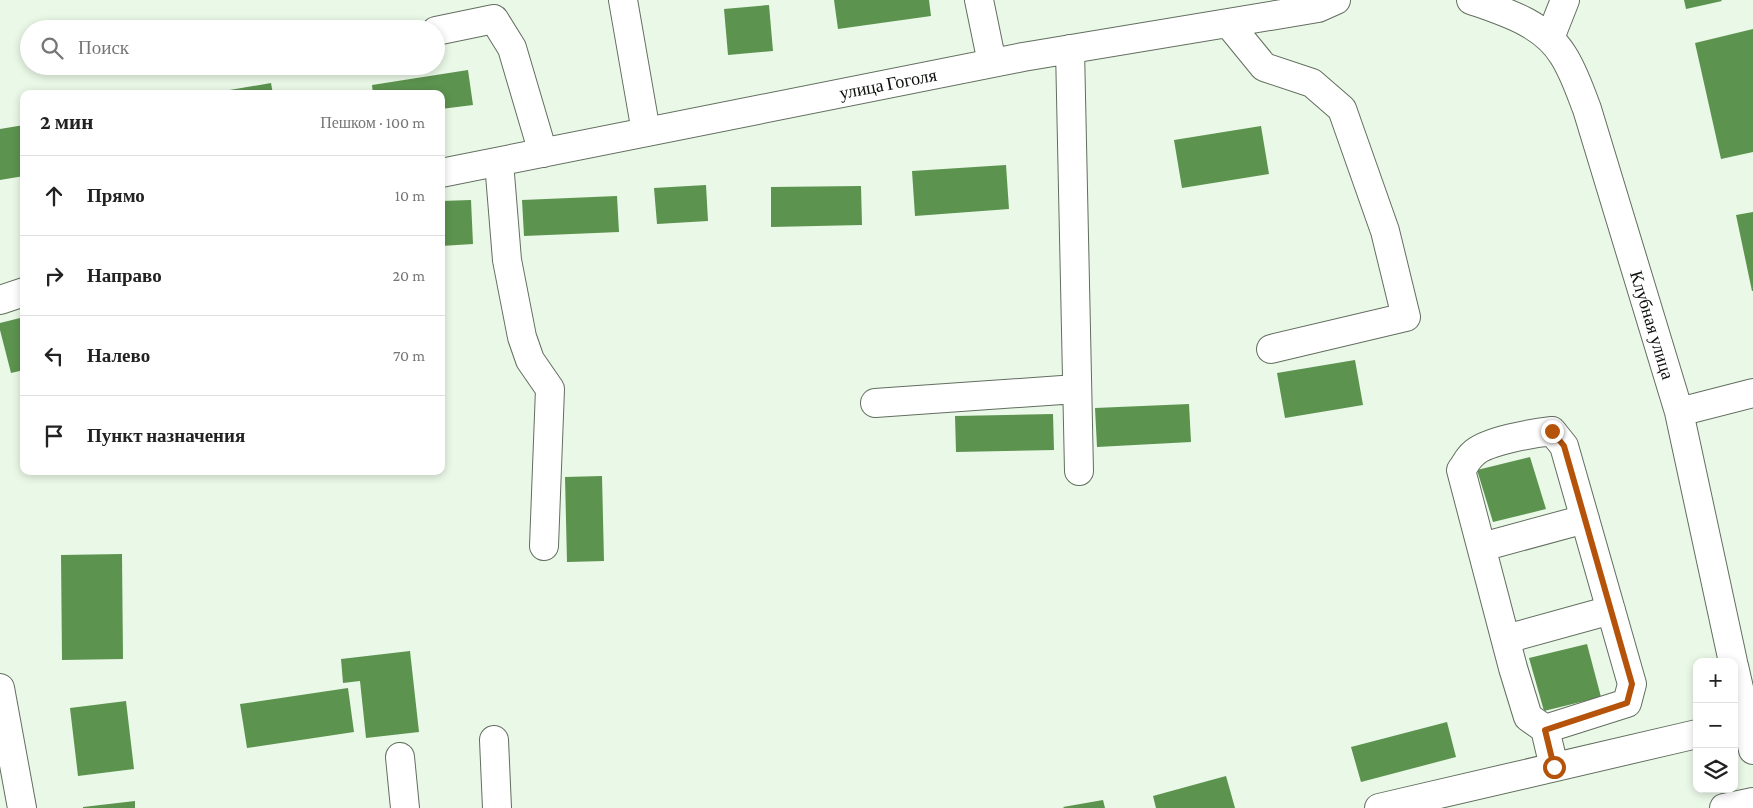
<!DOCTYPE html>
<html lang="ru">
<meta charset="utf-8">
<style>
:root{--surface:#fff;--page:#f2f2f2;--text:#222;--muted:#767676;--line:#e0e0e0}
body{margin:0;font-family:"Crimson Pro",serif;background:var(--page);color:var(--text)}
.controls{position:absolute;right:15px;bottom:15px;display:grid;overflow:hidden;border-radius:10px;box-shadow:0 2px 8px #0003}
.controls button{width:45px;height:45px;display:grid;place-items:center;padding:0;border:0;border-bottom:1px solid var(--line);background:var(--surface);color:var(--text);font:25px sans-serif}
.stop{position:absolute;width:15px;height:15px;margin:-11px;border:4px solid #b45309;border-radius:50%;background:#fff}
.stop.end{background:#b45309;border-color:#fff;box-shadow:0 1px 5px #0008}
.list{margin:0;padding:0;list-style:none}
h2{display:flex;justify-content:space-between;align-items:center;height:65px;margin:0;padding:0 20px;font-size:21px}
h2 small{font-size:16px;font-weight:400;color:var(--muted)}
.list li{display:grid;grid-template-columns:32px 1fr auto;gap:15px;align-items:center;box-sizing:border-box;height:80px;padding:0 20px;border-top:1px solid var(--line)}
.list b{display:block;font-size:19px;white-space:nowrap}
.list em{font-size:16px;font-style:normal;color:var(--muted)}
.icon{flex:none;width:28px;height:28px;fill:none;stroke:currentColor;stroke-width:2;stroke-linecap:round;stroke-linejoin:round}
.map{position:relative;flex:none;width:1753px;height:808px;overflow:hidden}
.search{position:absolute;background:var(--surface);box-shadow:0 2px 8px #0003;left:20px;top:20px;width:425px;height:55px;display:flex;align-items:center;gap:12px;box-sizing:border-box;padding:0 18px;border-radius:28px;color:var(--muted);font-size:19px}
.panel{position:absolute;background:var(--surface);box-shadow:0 2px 8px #0003;left:20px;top:90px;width:425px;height:385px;border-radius:10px}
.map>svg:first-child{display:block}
.building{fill:#5c934f}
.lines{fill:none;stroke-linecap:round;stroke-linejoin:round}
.minor-casing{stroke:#626e5f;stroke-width:30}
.minor{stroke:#fff;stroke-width:28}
.route{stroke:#b45309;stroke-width:6}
.labels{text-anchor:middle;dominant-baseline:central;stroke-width:5;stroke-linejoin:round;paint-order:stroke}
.street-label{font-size:18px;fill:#0a0e09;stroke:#fff}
</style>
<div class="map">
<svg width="1753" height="808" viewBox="0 0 1753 808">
<rect width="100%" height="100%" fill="#eaf8e7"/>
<path class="building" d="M834,0H929L931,16L838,29Z
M1684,0H1721L1722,1L1686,9Z
M769,5L773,51L728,55L724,9Z
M1753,29V152L1721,159L1695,43Z
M468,70L473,105L441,109V94H373L372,85Z
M271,83L273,94H212V93Z
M24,125V176L0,180V129Z
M1261,126L1269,174L1182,188L1174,140Z
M1006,165L1009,209L915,216L912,171Z
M706,185L708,221L657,224L654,188Z
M861,186L862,225L771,227V187Z
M617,196L619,232L524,236L522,200Z
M471,200L473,244L441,246V201Z
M1753,212V291H1752L1736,215Z
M24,317V370L11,373L0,330V323Z
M1355,360L1363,405L1285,418L1277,373Z
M1189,404L1191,442L1097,447L1095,408Z
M1053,414L1054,450L956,452L955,416Z
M1530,457L1546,509L1493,522L1477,470Z
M602,476L604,561L567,562L565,477Z
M122,554L123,659L62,660L61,555Z
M1587,644L1601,697L1544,711L1529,658Z
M410,651L419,732L366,738L360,681L343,683L341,659Z
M348,688L354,732L247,748L240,704Z
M126,701L134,769L78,776L70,708Z
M1447,722L1456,757L1361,782L1351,747Z
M1226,776L1235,808H1156L1153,796Z
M1103,800L1105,808H1064L1063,807Z
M135,801V808H83V807Z"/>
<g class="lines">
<defs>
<path id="minor" d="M623,0L646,132
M979,0L992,63
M1471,0C1505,12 1543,23 1563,55C1574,72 1580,91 1587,109L1679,412L1733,662
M1228,23L1264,67L1312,83L1342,109L1385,231L1406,317L1271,349
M436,31L494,19L512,48L543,153
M1550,38L1565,0
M1070,49L1079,471
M499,162L507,260L522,337L530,360L550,389L544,546
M441,173L1023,57L1318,8L1336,0
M0,300L24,292
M875,403L1076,389
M1679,412L1753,393
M1482,547L1585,519
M1506,639L1611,610
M1734,666L1753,750
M0,688L22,808
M1545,729L1627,703L1632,684L1564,446L1552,431C1534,433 1485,441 1473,454C1468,458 1465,465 1461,470L1513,668L1528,717L1545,729L1554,767
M494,740L497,808
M400,757L405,808
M1379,808L1697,734
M1724,808L1753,802"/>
</defs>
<use href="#minor" class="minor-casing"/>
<use href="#minor" class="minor"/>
</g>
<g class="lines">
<path class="route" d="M1552,431L1564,446L1632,684L1627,703L1545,730L1554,767"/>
</g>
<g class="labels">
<g class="street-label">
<text transform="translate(888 84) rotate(-11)">улица Гоголя</text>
<text transform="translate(1652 325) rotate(73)">Клубная улица</text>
</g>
</g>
</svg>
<div class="controls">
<button>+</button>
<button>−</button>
<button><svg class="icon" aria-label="layers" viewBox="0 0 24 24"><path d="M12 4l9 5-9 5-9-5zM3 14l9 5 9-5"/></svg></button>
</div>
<div class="stop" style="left:1554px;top:767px"></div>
<div class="stop end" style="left:1552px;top:431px"></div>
<div class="search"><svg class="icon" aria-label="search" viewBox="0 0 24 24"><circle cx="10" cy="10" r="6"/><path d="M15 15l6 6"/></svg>Поиск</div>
<section class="panel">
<h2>2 мин<small>Пешком · 100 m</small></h2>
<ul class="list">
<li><svg class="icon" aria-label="ahead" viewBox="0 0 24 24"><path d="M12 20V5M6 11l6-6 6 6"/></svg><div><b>Прямо</b></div><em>10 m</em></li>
<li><svg class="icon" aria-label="right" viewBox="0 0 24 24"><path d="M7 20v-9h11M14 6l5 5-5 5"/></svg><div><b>Направо</b></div><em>20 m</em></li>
<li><svg class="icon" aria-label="left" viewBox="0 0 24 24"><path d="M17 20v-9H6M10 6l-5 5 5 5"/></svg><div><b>Налево</b></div><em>70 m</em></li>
<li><svg class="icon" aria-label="arrive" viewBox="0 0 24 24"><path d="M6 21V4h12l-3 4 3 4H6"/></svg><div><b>Пункт назначения</b></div></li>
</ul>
</section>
</div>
